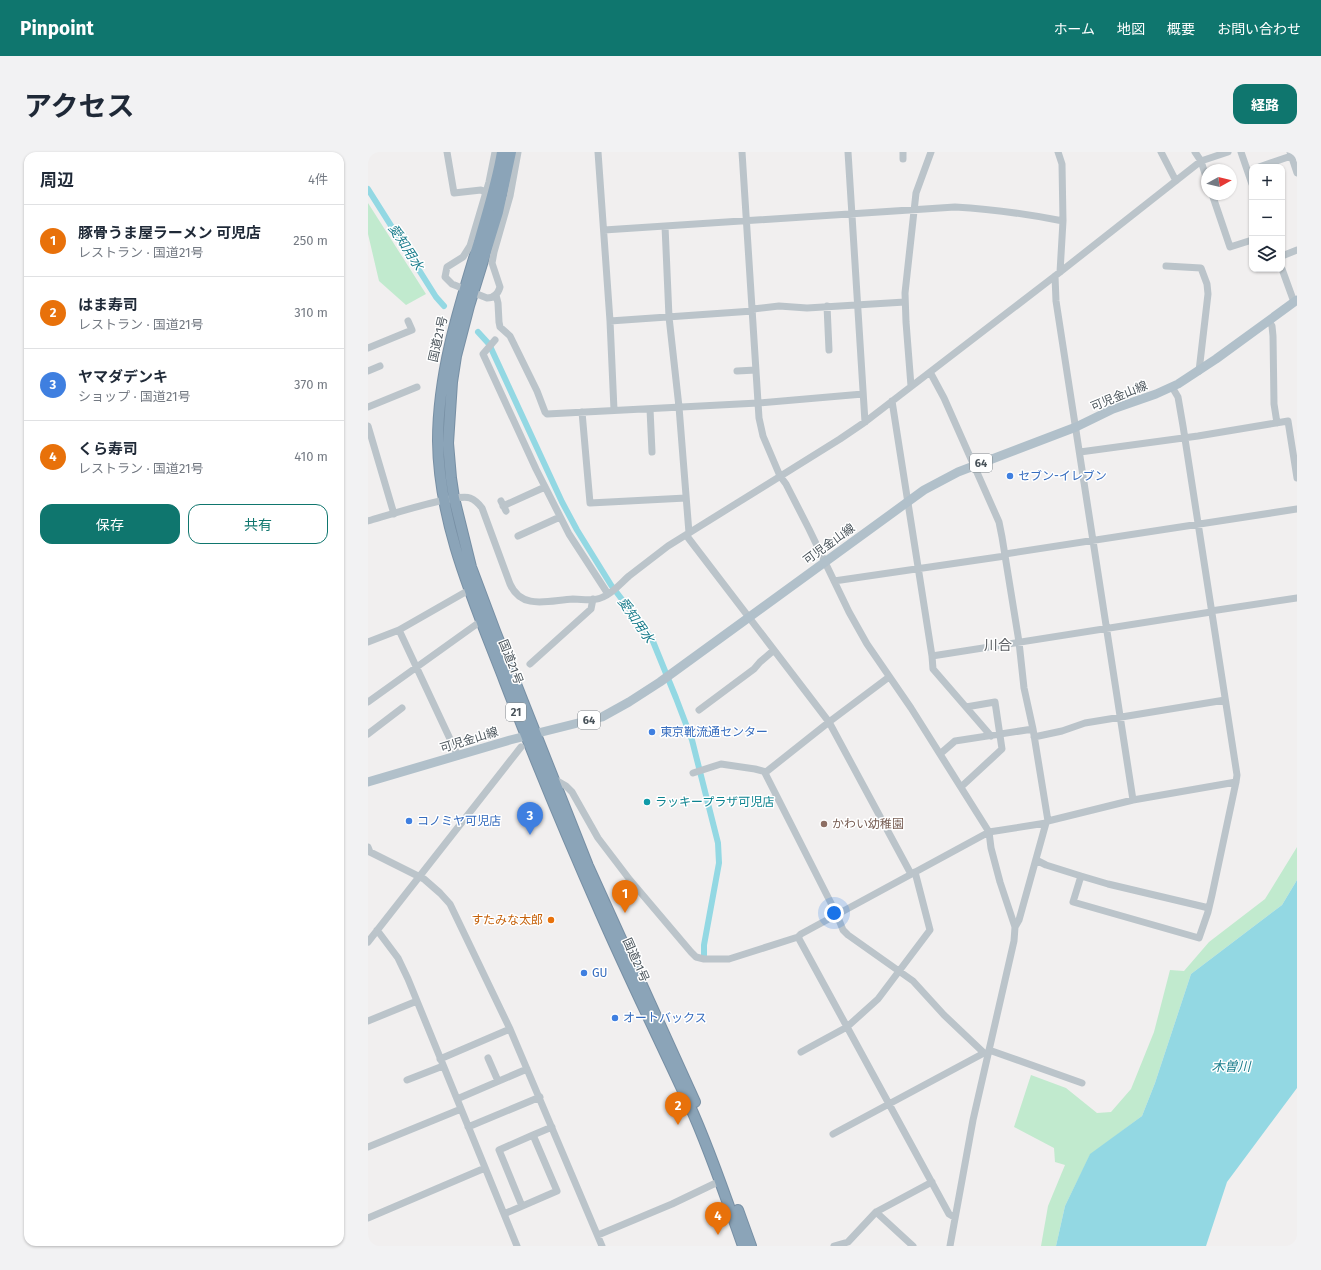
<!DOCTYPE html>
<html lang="ja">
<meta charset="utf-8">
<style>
:root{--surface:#fff;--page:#f2f2f3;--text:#1f2937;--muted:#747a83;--line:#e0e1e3;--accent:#0f766e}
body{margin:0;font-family:"Fira Sans","Noto Sans JP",sans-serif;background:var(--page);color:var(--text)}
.controls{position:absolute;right:12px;top:12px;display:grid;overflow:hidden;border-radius:8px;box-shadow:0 1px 3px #0004}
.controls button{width:36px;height:36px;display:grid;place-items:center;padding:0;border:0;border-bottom:1px solid var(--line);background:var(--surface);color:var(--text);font:20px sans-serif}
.compass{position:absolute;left:833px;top:12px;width:36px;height:36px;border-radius:50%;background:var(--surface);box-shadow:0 1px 3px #0004;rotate:82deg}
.you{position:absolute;left:466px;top:761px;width:14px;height:14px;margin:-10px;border:3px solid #fff;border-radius:50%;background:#1a73e8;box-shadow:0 0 0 6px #1a73e833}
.badge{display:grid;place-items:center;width:26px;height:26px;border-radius:50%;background:var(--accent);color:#fff;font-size:13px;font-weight:700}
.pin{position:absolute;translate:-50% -33px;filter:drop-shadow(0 1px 2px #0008)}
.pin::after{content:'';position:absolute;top:21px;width:14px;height:12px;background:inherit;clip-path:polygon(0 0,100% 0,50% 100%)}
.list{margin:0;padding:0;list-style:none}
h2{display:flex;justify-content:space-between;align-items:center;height:52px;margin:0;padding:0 16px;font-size:17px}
h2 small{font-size:13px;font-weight:400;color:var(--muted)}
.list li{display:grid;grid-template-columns:26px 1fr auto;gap:12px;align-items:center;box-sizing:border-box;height:72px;padding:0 16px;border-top:1px solid var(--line)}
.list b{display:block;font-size:15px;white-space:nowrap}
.list p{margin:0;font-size:13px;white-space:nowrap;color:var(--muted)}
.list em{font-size:13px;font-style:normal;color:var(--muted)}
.actions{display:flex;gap:8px;padding:12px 16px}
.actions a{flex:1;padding:9px 0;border:1px solid var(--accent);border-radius:12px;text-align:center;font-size:14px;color:var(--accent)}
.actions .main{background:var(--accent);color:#fff}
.icon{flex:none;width:22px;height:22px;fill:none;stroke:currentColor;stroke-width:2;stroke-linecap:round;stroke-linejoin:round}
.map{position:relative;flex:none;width:929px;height:1094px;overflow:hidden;border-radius:12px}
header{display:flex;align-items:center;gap:24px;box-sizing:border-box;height:56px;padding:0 20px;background:var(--accent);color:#fff}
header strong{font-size:19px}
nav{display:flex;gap:22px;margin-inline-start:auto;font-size:14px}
.intro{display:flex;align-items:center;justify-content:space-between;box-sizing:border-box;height:96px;padding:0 24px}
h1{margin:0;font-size:28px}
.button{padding:10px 18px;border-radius:12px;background:var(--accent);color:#fff;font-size:14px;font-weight:700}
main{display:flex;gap:24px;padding:0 24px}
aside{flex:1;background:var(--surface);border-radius:12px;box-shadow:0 1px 3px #0004}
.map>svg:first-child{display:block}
.green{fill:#c1eace}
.water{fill:#93d8e3}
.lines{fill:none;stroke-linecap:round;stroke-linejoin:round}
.canal{stroke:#93d8e3;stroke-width:6}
.highway-casing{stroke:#778fa4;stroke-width:12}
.minor{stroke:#bbc4ca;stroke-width:7}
.major{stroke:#b1c0ca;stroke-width:9}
.highway{stroke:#8ba4b8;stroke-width:10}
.shop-dot{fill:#3f7fe0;stroke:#fff;stroke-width:1.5}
.culture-dot{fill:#0f9aa8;stroke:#fff;stroke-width:1.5}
.education-dot{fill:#8d6e63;stroke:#fff;stroke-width:1.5}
.food-dot{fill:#e8710a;stroke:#fff;stroke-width:1.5}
.labels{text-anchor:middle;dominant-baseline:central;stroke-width:3;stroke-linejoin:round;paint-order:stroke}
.shield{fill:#fff;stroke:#80878c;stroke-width:1}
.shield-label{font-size:11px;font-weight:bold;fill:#49535a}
.street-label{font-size:12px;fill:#49535a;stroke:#fff}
.shop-label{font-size:12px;fill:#366cbe;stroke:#fff;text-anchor:start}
.culture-label{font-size:12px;fill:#0d838f;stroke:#fff;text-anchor:start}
.education-label{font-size:12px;fill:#785e54;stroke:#fff;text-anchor:start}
.food-label{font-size:12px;fill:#c56008;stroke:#fff;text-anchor:end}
.water-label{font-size:13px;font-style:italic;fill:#1a7d8c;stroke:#fff}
.quarter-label{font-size:14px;fill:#5c5f63;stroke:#fff}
</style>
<header>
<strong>Pinpoint</strong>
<nav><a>ホーム</a><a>地図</a><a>概要</a><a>お問い合わせ</a></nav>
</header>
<div class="intro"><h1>アクセス</h1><a class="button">経路</a></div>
<main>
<aside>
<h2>周辺<small>4件</small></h2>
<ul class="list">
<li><span class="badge" style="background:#e8710a">1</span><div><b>豚骨うま屋ラーメン 可児店</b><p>レストラン · 国道21号</p></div><em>250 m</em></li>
<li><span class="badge" style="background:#e8710a">2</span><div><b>はま寿司</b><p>レストラン · 国道21号</p></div><em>310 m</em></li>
<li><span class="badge" style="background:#3f7fe0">3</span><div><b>ヤマダデンキ</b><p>ショップ · 国道21号</p></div><em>370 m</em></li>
<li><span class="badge" style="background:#e8710a">4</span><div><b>くら寿司</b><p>レストラン · 国道21号</p></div><em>410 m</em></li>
</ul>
<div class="actions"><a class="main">保存</a><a>共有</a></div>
</aside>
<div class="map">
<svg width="929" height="1094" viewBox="0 0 929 1094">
<rect width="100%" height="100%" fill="#f1efef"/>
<path class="green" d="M0,51L58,142L38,153L11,129L0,82Z
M929,695V728L914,753L823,822L787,931L774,964L722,1003L697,1054L688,1094H673L680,1054L697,1013L687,1010L686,996L646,975L663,923L698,936L729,961L743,960L763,937L786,880L802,818L816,819L841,790L897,747Z"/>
<path class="water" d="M929,728V936L859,1030L838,1094H688L697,1054L722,1002L774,964L787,931L823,822L914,753Z"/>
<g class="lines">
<path class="canal" d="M0,37L68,145L76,154
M110,180L121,192L194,350L209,378L243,433L284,487L308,546L324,588L350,691L351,711L336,793V804"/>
<defs>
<path id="highway" d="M134,0C129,31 119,61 111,90C91,155 70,221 70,289C71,374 107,452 137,530C167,608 199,685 233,762C261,826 292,889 321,952C342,998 358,1046 375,1094
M143,0L130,60L101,154L88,204L84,230L80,291L83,326L86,346L103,415L127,479L220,714L327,950
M370,1058L383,1094"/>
</defs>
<use href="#highway" class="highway-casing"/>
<path class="minor" d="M79,0L86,41L113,38L118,41
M127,0L121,30L102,94L95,105L79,115L77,125L84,132L119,146C126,146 130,142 132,135L124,111L126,100L142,44L150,0
M230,0L242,169L246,258
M374,0L391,266L395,284L412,324L418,332L441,377L481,460L499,492L543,556L621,680L623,696L632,730L647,775L646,789L605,968L582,1094
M480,0L497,270
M535,0V7
M690,0L694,12L695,69L692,120
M793,0L808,29
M827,0L833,9L839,28
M873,0L884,32
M922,0L929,21
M891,15L923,4
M844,42L862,95L884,88
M297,74L301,165L311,255L321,381
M236,78L587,55C623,57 659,62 695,69
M914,104L929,98
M798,114L833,116L839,132L840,142L831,219
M914,117L926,150
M687,124L688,149L765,648
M128,143L130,151L131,170L132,175L142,184L169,239L177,260L179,262L390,251L495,242
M459,154L461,198
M385,157L411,154L439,156L537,150
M242,169L385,159
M901,169L904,174L905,184L906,252L909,271
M127,188L115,202L168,317L201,382L240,442
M0,196L44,178L40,169
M0,219L12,214
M369,219L388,218
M562,220L576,246L631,370L634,385L651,490L656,536L665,577L680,669
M543,234L538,170L537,141L548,41L563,0
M524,249L564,504L843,460
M0,255L49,235
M282,257L284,300
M214,260L222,351L318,346
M0,274L26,362
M712,300L830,284L920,269L929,326
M133,349L138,359
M135,354L177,335
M0,369C18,364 88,341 102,346C107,348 111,352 114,356L142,432C154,459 182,448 205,447C215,447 226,450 235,445C245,441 253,431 261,424C274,414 287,404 300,394L472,287L497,270L687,124L833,9L860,0
M318,383L461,570L543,722
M150,384L192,365
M637,402L929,357
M466,429L637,404
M843,459L929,446
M31,478L90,604
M0,490L31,478L101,438
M564,504L565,517L623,584
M162,512L223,457L225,447
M0,550L113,469
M331,558L386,517L392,510L406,498
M0,582L34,556
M666,585L694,579L717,571L857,548
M572,602L587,589L665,577
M398,620L397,621L469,763L475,778L480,783L545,829L576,863L616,901L620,902
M325,621L353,612L387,617L398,620L461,570L521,525
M186,627L198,634L204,640L230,686L262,728L323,800L328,805L336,807H361L430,785L433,782L621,680L678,671L680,669L765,648L868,630
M593,635L634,597L627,550L598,555
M0,695L2,700L56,727L72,741L82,752L142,877L234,1094
M668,708L678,713L713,724L705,750L831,786L840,760L844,743L868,630L869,623L815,274L810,245L804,235
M713,724L740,732L841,756
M647,775L651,768L678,671
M9,778L30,806L40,827L149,1094
M430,785L581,1062L586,1065
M0,790L153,595
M0,869L49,849
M621,898L714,931
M433,900L479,875L510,847L562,778L547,720
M120,906L130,929
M72,907L142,877
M39,928L75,914
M89,947L159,917
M100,975L172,945
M465,982L616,901
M0,995L93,957
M154,1054L131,998L165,983
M508,1060L545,1094
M136,1062L189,1039L165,983L184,975
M0,1066L117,1016
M230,1083L304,1052L352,1029
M466,1094L480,1090L508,1060L564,1030"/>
<path class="major" d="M0,630L142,588L234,565L261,550L292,530L556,338L590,320L708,275L745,257L788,242L810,232L848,207L929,148"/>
<use href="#highway" class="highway"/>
</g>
<g class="shop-dot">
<circle cx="642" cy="324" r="4"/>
<circle cx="284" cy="580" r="4"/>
<circle cx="41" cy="669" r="4"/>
<circle cx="216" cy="821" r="4"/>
<circle cx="247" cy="866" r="4"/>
</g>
<circle class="culture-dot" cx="279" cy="650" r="4"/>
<circle class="education-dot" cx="456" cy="672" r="4"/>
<circle class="food-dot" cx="183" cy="768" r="4"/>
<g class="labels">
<g class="shield">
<rect x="602" y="302" width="22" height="18" rx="3"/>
<rect x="138" y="551" width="20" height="18" rx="3"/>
<rect x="210" y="559" width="22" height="18" rx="3"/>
</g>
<g class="shield-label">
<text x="613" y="311">64</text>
<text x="148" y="560">21</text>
<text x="221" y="568">64</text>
</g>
<g class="street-label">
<text transform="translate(70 187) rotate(-77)">国道21号</text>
<text transform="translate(751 244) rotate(-22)">可児金山線</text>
<text transform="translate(461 392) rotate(-36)">可児金山線</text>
<text transform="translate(143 510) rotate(69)">国道21号</text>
<text transform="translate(101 588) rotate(-17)">可児金山線</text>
<text transform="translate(268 808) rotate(66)">国道21号</text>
</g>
<g class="shop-label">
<text x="650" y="324">セブン-イレブン</text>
<text x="292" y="580">東京靴流通センター</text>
<text x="49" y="669">コノミヤ可児店</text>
<text x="224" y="821">GU</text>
<text x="255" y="866">オートバックス</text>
</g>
<g class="culture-label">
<text x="287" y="650">ラッキープラザ可児店</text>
</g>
<g class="education-label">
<text x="464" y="672">かわい幼稚園</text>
</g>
<g class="food-label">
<text x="175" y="768">すたみな太郎</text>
</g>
<g class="water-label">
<text transform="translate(38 95) rotate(57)">愛知用水</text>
<text transform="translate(268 468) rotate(55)">愛知用水</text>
<text x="863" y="914">木曽川</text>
</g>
<g class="quarter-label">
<text x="630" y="493">川合</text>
</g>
</g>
</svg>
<div class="controls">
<button>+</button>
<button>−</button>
<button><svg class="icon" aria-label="layers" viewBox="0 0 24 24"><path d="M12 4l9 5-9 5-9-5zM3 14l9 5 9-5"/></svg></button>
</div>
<svg class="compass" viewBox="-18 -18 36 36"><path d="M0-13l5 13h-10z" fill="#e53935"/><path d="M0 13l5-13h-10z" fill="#747a83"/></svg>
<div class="you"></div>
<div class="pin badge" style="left:257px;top:761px;background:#e8710a">1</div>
<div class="pin badge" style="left:310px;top:973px;background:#e8710a">2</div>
<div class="pin badge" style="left:162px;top:683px;background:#3f7fe0">3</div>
<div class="pin badge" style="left:350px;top:1083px;background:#e8710a">4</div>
</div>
</main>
